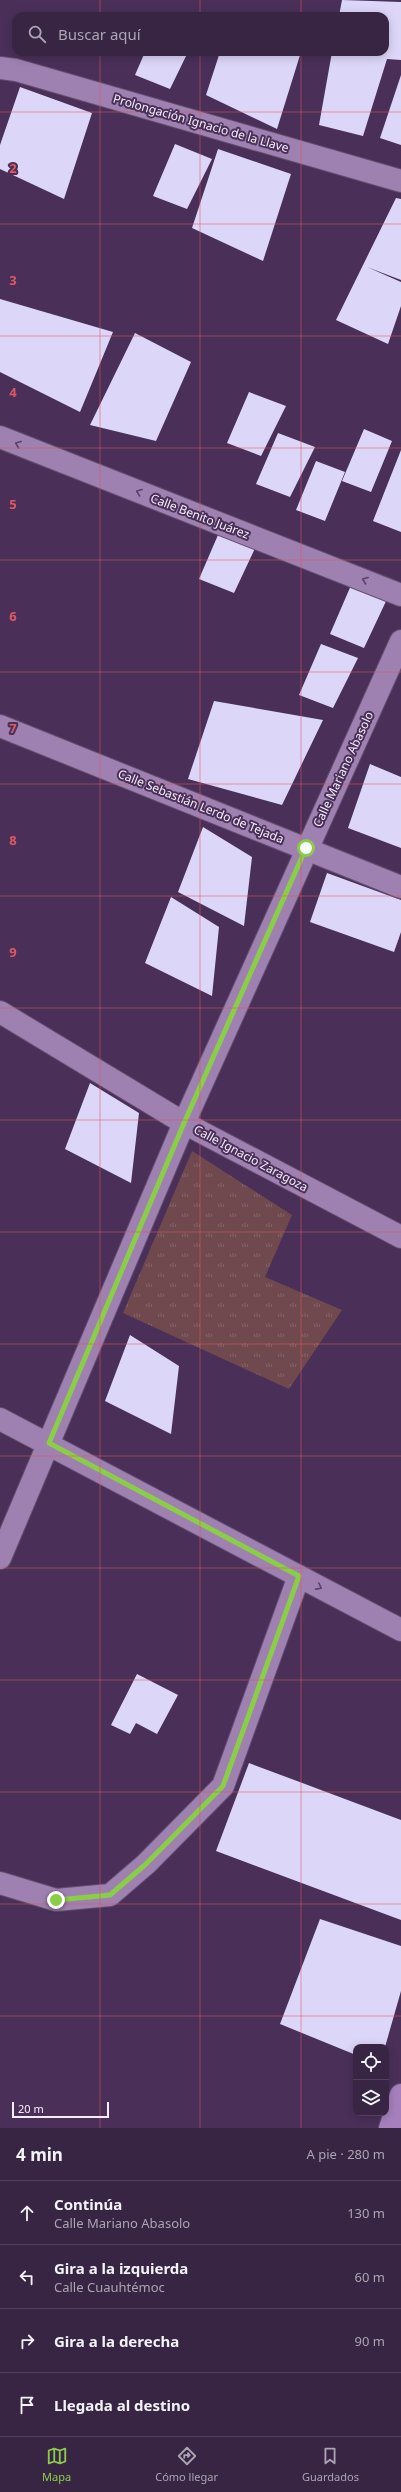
<!DOCTYPE html>
<html lang="es">
<meta charset="utf-8">
<style>
:root{--surface:#382443;--page:#43304e;--text:#f1f3f6;--muted:#aba4b2;--line:#52415c;--accent:#8ace47}
body{margin:0;font-family:"Noto Sans",sans-serif;background:var(--page);color:var(--text)}
.controls{position:absolute;right:12px;bottom:12px;display:grid;overflow:hidden;border-radius:8px;box-shadow:0 2px 10px #0003}
.controls button{width:36px;height:36px;display:grid;place-items:center;padding:0;border:0;border-bottom:1px solid var(--line);background:var(--surface);color:var(--text);font:20px sans-serif}
.scale{position:absolute;left:12px;bottom:10px;width:97px;box-sizing:border-box;padding-left:4px;border:2px solid #f6edfc;border-top:0;font-size:11px;line-height:14px;white-space:nowrap;color:#f6edfc;-webkit-text-stroke:3px #4a3059;paint-order:stroke}
.stop{position:absolute;width:12px;height:12px;margin:-9px;border:3px solid #8ace47;border-radius:50%;background:#fff}
.stop.end{background:#8ace47;border-color:#fff;box-shadow:0 1px 4px #0008}
.list{margin:0;padding:0;list-style:none}
h2{display:flex;justify-content:space-between;align-items:center;height:52px;margin:0;padding:0 16px;font-size:17px}
h2 small{font-size:13px;font-weight:400;color:var(--muted)}
.list li{display:grid;grid-template-columns:26px 1fr auto;gap:12px;align-items:center;box-sizing:border-box;height:64px;padding:0 16px;border-top:1px solid var(--line)}
.list b{display:block;font-size:15px;white-space:nowrap}
.list p{margin:0;font-size:13px;white-space:nowrap;color:var(--muted)}
.list em{font-size:13px;font-style:normal;color:var(--muted)}
.icon{flex:none;width:22px;height:22px;fill:none;stroke:currentColor;stroke-width:2;stroke-linecap:round;stroke-linejoin:round}
.map{position:relative;flex:none;width:401px;height:2128px;overflow:hidden}
.search{position:absolute;background:var(--surface);box-shadow:0 2px 10px #0003;left:12px;right:12px;top:12px;height:44px;display:flex;align-items:center;gap:10px;box-sizing:border-box;padding:0 14px;border-radius:12px;color:var(--muted);font-size:15px}
.sheet{height:308px;background:var(--surface)}
nav{display:flex;justify-content:space-around;align-items:center;box-sizing:border-box;height:56px;border-top:1px solid var(--line);background:var(--surface);font-size:11px;color:var(--muted)}
nav a{display:grid;justify-items:center;gap:2px}
nav .on{color:var(--accent)}
.map>svg:first-child{display:block}
.park{fill:url(#park-tufts)}
.building{fill:#dcd7f8}
.lines{fill:none;stroke-linecap:round;stroke-linejoin:round}
.minor-casing{stroke:#634e6f;stroke-width:24}
.major-casing{stroke:#634e6f;stroke-width:24}
.minor{stroke:#9e81b0;stroke-width:22}
.major{stroke:#a680bd;stroke-width:22}
.oneway{stroke:#5b406a}
.route{stroke:#8ace47;stroke-width:5}
.grid{fill:none;stroke:#de595d;stroke-width:1;stroke-opacity:0.55}
.labels{text-anchor:middle;dominant-baseline:central;stroke-width:4;stroke-linejoin:round;paint-order:stroke}
.street-label{font-size:12px;fill:#f6edfc;stroke:#4a3059}
.grid-label{font-size:13px;text-anchor:middle;font-weight:bold;fill:#de595d;stroke:#4a3059;stroke-width:4;stroke-linejoin:round;paint-order:stroke}
</style>
<div class="map">
<svg width="401" height="2128" viewBox="0 0 401 2128">
<defs>
<pattern id="park-tufts" width="24" height="20" patternUnits="userSpaceOnUse"><rect width="24" height="20" fill="#6f494d"/><path d="M3 7l-1-3M5 7V3M7 7l1-3M15 17l-1-3M17 17v-4M19 17l1-3" fill="none" stroke="#846468"/></pattern>
</defs>
<rect width="100%" height="100%" fill="#4a3059"/>
<path class="park" d="M192,1151L292,1215L265,1277L342,1310L289,1389L123,1313Z"/>
<path class="building" d="M342,0L401,2V60L387,59L363,136L319,125L332,52H385V16H339Z
M145,52H188L170,89L135,75Z
M220,52H301L277,129L206,95Z
M401,75V145L380,138Z
M20,87L92,113L64,199L0,169V145Z
M175,144L212,159L187,209L153,196Z
M218,149L291,174L263,261L192,228Z
M396,198L401,199V280L367,267L401,282V306L388,344L336,320Z
M0,299L113,332L80,412L0,372Z
M135,333L191,362L156,441L90,425Z
M249,392L286,406L261,456L227,443Z
M364,429L392,441L371,492L342,481Z
M278,433L315,447L290,497L256,484Z
M401,450V532L373,521Z
M316,461L345,472L325,521L296,510Z
M221,528L258,542L234,593L199,579Z
M352,583L388,597L364,648L330,634Z
M321,644L358,658L333,708L299,695Z
M214,701L323,720L282,805L188,779Z
M370,764L401,777V848L348,828Z
M203,827L252,857L244,926L178,892Z
M327,873L401,900V932L394,952L310,922Z
M171,897L219,927L212,996L145,963Z
M90,1083L139,1113L131,1183L65,1149Z
M130,1335L179,1366L171,1434L105,1401Z
M137,1674L178,1695L157,1734L136,1723L130,1734L111,1725Z
M249,1763L401,1820V1920L216,1851Z
M320,1919L401,1946V1991L385,2047H356V2055L280,2024Z"/>
<g class="lines">
<defs>
<path id="minor" d="M0,68L16,70L401,181
M0,437L401,595
M0,726L401,887
M0,1012L184,1123L401,1237
M0,1419L401,1630
M0,1558L184,1123L401,641
M0,1883L56,1900L110,1895L146,1864L223,1786L299,1576"/>
<path id="major" d="M390,2128L401,2095"/>
</defs>
<use href="#minor" class="minor-casing"/>
<use href="#major" class="major-casing"/>
<use href="#minor" class="minor"/>
<use href="#major" class="major"/>
</g>
<defs><path id="oneway-chevron" d="M-2-3.5L2.5 0L-2 3.5" fill="none" stroke-width="1.6" stroke-linecap="round" stroke-linejoin="round"/></defs>
<g class="oneway">
<use href="#oneway-chevron" transform="translate(18 444) rotate(-159)"/>
<use href="#oneway-chevron" transform="translate(139 492) rotate(-159)"/>
<use href="#oneway-chevron" transform="translate(365 580) rotate(-159)"/>
<use href="#oneway-chevron" transform="translate(319 1587) rotate(28)"/>
</g>
<g class="lines">
<path class="route" d="M56,1900L110,1895L146,1864L223,1786L299,1576L49,1443L184,1123L306,848"/>
</g>
<path class="grid" d="M100,0V16M200,0V16M301,0V16M100,52V2128M200,52V2128M301,52V2128M0,112H401M0,224H401M0,336H401M0,448H401M0,560H401M0,672H401M0,784H401M0,896H401M0,1008H401M0,1120H401M0,1232H401M0,1344H401M0,1456H401M0,1568H401M0,1680H401M0,1792H401M0,1904H401M0,2016H401"/>
<g class="labels">
<g class="street-label">
<text transform="translate(201 123) rotate(16)">Prolongación Ignacio de la Llave</text>
<text transform="translate(200 516) rotate(21)">Calle Benito Juárez</text>
<text transform="translate(343 769) rotate(-65)">Calle Mariano Abasolo</text>
<text transform="translate(201 806) rotate(22)">Calle Sebastián Lerdo de Tejada</text>
<text transform="translate(251 1158) rotate(28)">Calle Ignacio Zaragoza</text>
</g>
</g>
<g class="grid-label">
<text x="13" y="173">2</text>
<text x="13" y="285">3</text>
<text x="13" y="397">4</text>
<text x="13" y="509">5</text>
<text x="13" y="621">6</text>
<text x="13" y="733">7</text>
<text x="13" y="845">8</text>
<text x="13" y="957">9</text>
</g>
</svg>
<div class="controls">
<button><svg class="icon" aria-label="locate" viewBox="0 0 24 24"><circle cx="12" cy="12" r="6"/><path d="M12 2v4M12 18v4M2 12h4M18 12h4"/></svg></button>
<button><svg class="icon" aria-label="layers" viewBox="0 0 24 24"><path d="M12 4l9 5-9 5-9-5zM3 14l9 5 9-5"/></svg></button>
</div>
<div class="scale">20 m</div>
<div class="stop" style="left:306px;top:848px"></div>
<div class="stop end" style="left:56px;top:1900px"></div>
<div class="search"><svg class="icon" aria-label="search" viewBox="0 0 24 24"><circle cx="10" cy="10" r="6"/><path d="M15 15l6 6"/></svg>Buscar aquí</div>
</div>
<section class="sheet">
<h2>4 min<small>A pie · 280 m</small></h2>
<ul class="list">
<li><svg class="icon" aria-label="ahead" viewBox="0 0 24 24"><path d="M12 20V5M6 11l6-6 6 6"/></svg><div><b>Continúa</b><p>Calle Mariano Abasolo</p></div><em>130 m</em></li>
<li><svg class="icon" aria-label="left" viewBox="0 0 24 24"><path d="M17 20v-9H6M10 6l-5 5 5 5"/></svg><div><b>Gira a la izquierda</b><p>Calle Cuauhtémoc</p></div><em>60 m</em></li>
<li><svg class="icon" aria-label="right" viewBox="0 0 24 24"><path d="M7 20v-9h11M14 6l5 5-5 5"/></svg><div><b>Gira a la derecha</b></div><em>90 m</em></li>
<li><svg class="icon" aria-label="arrive" viewBox="0 0 24 24"><path d="M6 21V4h12l-3 4 3 4H6"/></svg><div><b>Llegada al destino</b></div></li>
</ul>
</section>
<nav>
<a class="on"><svg class="icon" aria-label="map" viewBox="0 0 24 24"><path d="M3 6l6-2 6 2 6-2v14l-6 2-6-2-6 2zM9 4v14M15 6v14"/></svg>Mapa</a>
<a><svg class="icon" aria-label="directions" viewBox="0 0 24 24"><path d="M12 3l9 9-9 9-9-9zM9 14v-3h6M13 9l2 2-2 2"/></svg>Cómo llegar</a>
<a><svg class="icon" aria-label="saved" viewBox="0 0 24 24"><path d="M7 4h10v16l-5-4-5 4z"/></svg>Guardados</a>
</nav>
